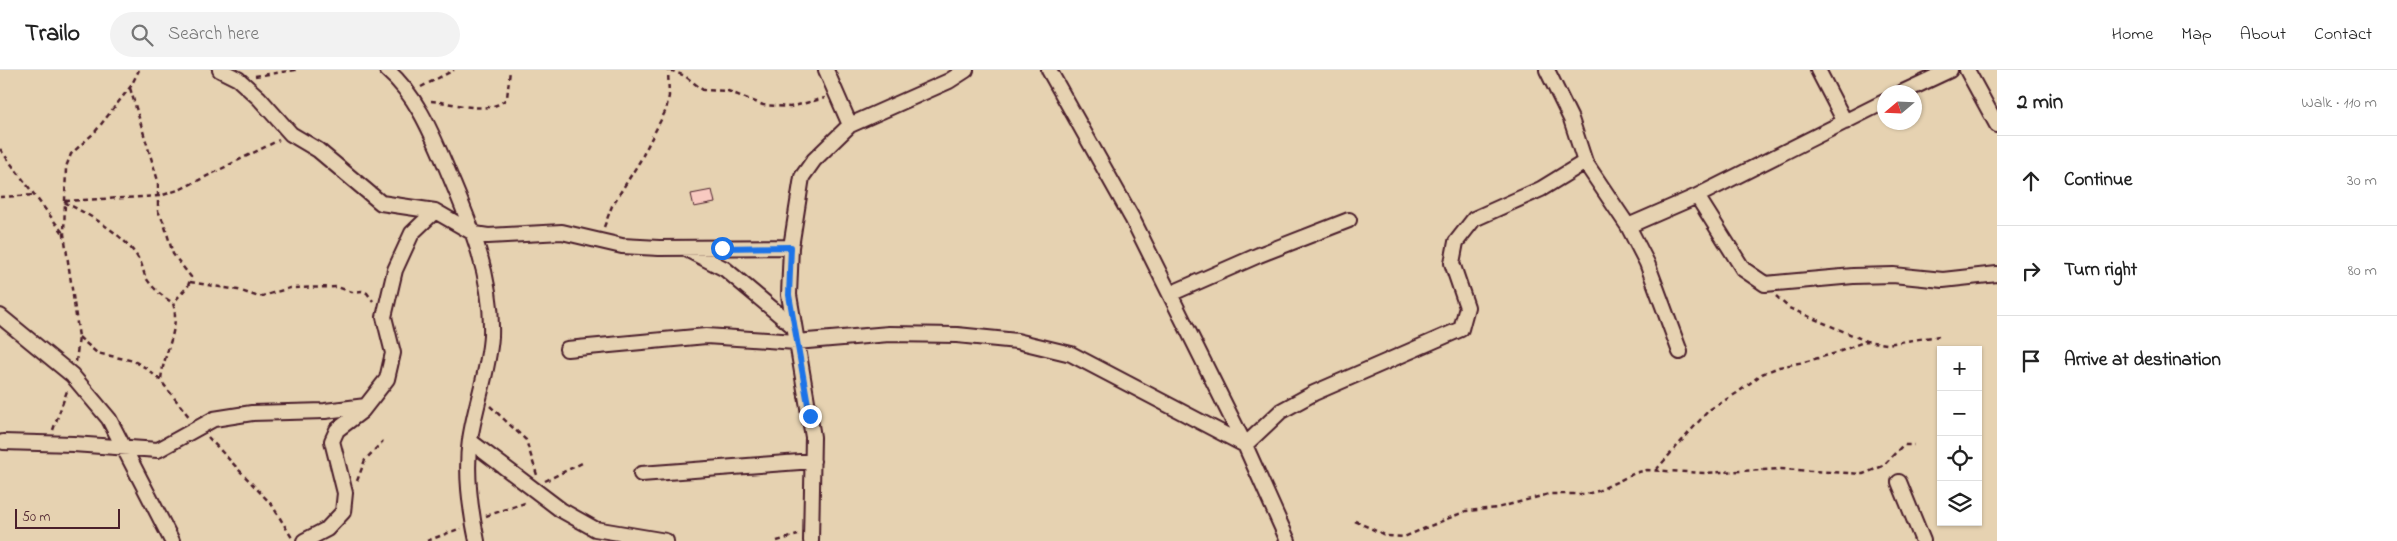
<!DOCTYPE html>
<meta charset="utf-8">
<style>
:root{--surface:#fff;--page:#f2f2f2;--text:#222;--muted:#767676;--line:#e0e0e0}
body{margin:0;font-family:"Indie Flower",sans-serif;background:var(--page);color:var(--text)}
.controls{position:absolute;right:15px;bottom:15px;display:grid;overflow:hidden;border-radius:0px;box-shadow:0 1px 4px #0004}
.controls button{width:45px;height:45px;display:grid;place-items:center;padding:0;border:0;border-bottom:1px solid var(--line);background:var(--surface);color:var(--text);font:25px sans-serif}
.compass{position:absolute;left:1877px;top:15px;width:45px;height:45px;border-radius:50%;background:var(--surface);box-shadow:0 1px 4px #0004;rotate:251deg}
.scale{position:absolute;left:15px;bottom:12px;width:105px;box-sizing:border-box;padding-left:5px;border:2px solid #4a1f2b;border-top:0;font-size:14px;line-height:18px;white-space:nowrap;color:#4a1f2b;-webkit-text-stroke:4px #e6d2b1;paint-order:stroke}
.stop{position:absolute;width:15px;height:15px;margin:-11px;border:4px solid #1a73e8;border-radius:50%;background:#fff}
.stop.end{background:#1a73e8;border-color:#fff;box-shadow:0 1px 5px #0008}
.list{margin:0;padding:0;list-style:none}
h2{display:flex;justify-content:space-between;align-items:center;height:65px;margin:0;padding:0 20px;font-size:21px}
h2 small{font-size:16px;font-weight:400;color:var(--muted)}
.list li{display:grid;grid-template-columns:32px 1fr auto;gap:15px;align-items:center;box-sizing:border-box;height:90px;padding:0 20px;border-top:1px solid var(--line)}
.list b{display:block;font-size:19px;white-space:nowrap}
.list em{font-size:16px;font-style:normal;color:var(--muted)}
.icon{flex:none;width:28px;height:28px;fill:none;stroke:currentColor;stroke-width:2;stroke-linecap:round;stroke-linejoin:round}
.map{position:relative;flex:none;width:1997px;height:471px;overflow:hidden}
header{display:flex;align-items:center;gap:30px;box-sizing:border-box;height:70px;padding:0 25px;background:var(--surface);border-bottom:1px solid var(--line)}
header strong{font-size:24px}
nav{display:flex;gap:28px;margin-inline-start:auto;font-size:18px}
.search{width:350px;height:45px;background:var(--page);display:flex;align-items:center;gap:12px;box-sizing:border-box;padding:0 18px;border-radius:28px;color:var(--muted);font-size:19px}
main{display:flex}
aside{flex:1;background:var(--surface)}
.map>svg:first-child{display:block}
.building{fill:#f9cac1;stroke:#4a1f2b}
.lines{fill:none;stroke-linecap:round;stroke-linejoin:round}
.street-casing{stroke:#4a1f2b;stroke-width:18}
.path{stroke:#4a1f2b;stroke-width:2.5;stroke-dasharray:5 4;stroke-linecap:butt}
.street{stroke:#e6d2b1;stroke-width:14}
.route{stroke:#1a73e8;stroke-width:6}
</style>
<header>
<strong>Trailo</strong>
<div class="search"><svg class="icon" aria-label="search" viewBox="0 0 24 24"><circle cx="10" cy="10" r="6"/><path d="M15 15l6 6"/></svg>Search here</div>
<nav><a>Home</a><a>Map</a><a>About</a><a>Contact</a></nav>
</header>
<main>
<div class="map">
<svg width="1997" height="471" viewBox="0 0 1997 471">
<rect width="100%" height="100%" fill="#e6d2b1"/>
<filter id="ink" filterUnits="userSpaceOnUse"><feTurbulence type="fractalNoise" baseFrequency=".02" numOctaves="2"/><feDisplacementMap in="SourceGraphic" scale="10" xChannelSelector="R" yChannelSelector="G"/><feConvolveMatrix kernelMatrix="1 2 1 2 8 2 1 2 1" color-interpolation-filters="sRGB"/></filter>
<g filter="url(#ink)">
<path class="building" d="M712,120L715,133L694,137L691,124Z"/>
<g class="lines">
<defs>
<path id="street" d="M220,0L238,9L259,28L291,64L318,80L381,133L435,141L475,164L488,166L562,162L622,176L659,178L791,177
M387,0C417,26 432,64 447,99C470,153 493,206 491,266C489,300 475,335 470,370C465,403 470,438 477,471
M826,0L850,55
M1049,0L1132,148L1245,375L1288,471
M1547,0L1571,49L1585,92
M1818,0L1845,52
M1967,0L1997,55
M1903,22L1950,0
M1697,126L1884,32
M1628,156L1647,193L1680,282
M688,180L725,199L794,257
M1170,224L1259,185L1349,150
M0,246L72,305L109,349L172,471
M567,279L706,266L796,272L889,264L957,265L1017,271L1071,284L1245,375
M470,371L561,440L595,459L666,471
M3,372L73,374L158,380L214,349L252,343L325,341L366,336
M1245,375L1281,341L1314,323L1461,259L1467,237L1452,193L1456,172L1474,149L1541,119L1585,92L1628,156L1697,126L1743,199L1765,214L1853,206L1893,205L1943,210L1997,204
M641,404L813,391
M1899,412L1923,471
M304,471L327,459L343,442L345,423L332,371L337,360L362,341L387,309L393,283L384,247L395,200L412,163L435,141
M811,471L813,367L789,225L791,177L802,107L814,90L850,55L949,11L966,0"/>
</defs>
<use href="#street" class="street-casing"/>
<path class="path" d="M670,0L685,6L703,20L728,21L763,35L790,37L825,28
M255,6L296,0
M421,17L454,0
M130,18L158,111V141L164,153L173,184L191,207L188,216L173,233
M431,31C453,32 490,47 507,28L510,0
M0,79L63,163
M0,127L35,125
M65,131L160,126L181,119L279,70
M64,132C88,144 124,164 138,188C142,193 143,200 145,206C151,217 163,227 173,233C181,259 162,285 161,311
M604,157L612,136L640,91L666,40L669,26L668,0
M190,212L238,220L259,227L290,218L337,217L352,222L362,221L367,223L373,231
M1776,226L1789,238L1866,271L1887,274L1939,266
M79,267L97,283L134,291L146,298L161,311L190,348
M76,292L79,267L64,164L66,97L71,84L95,62L131,16L139,0
M490,336L526,370L537,405
M53,360L67,321
M208,367L272,435L292,468
M1656,400L1709,340L1737,323L1762,304L1779,297L1804,292L1836,283L1866,271
M357,411L365,390L383,371
M545,411L582,393
M486,446L528,432
M1355,451L1387,466L1404,467L1466,441L1497,438L1549,424H1586L1598,421L1635,403L1647,400L1704,403L1780,399L1863,404L1883,396L1903,375H1914
M427,471L461,458
M777,471L798,465"/>
<use href="#street" class="street"/>
</g>
</g>
<g class="lines" filter="url(#ink)">
<path class="route" d="M722,178L791,177L789,225L810,346"/>
</g>
</svg>
<div class="controls">
<button>+</button>
<button>−</button>
<button><svg class="icon" aria-label="locate" viewBox="0 0 24 24"><circle cx="12" cy="12" r="6"/><path d="M12 2v4M12 18v4M2 12h4M18 12h4"/></svg></button>
<button><svg class="icon" aria-label="layers" viewBox="0 0 24 24"><path d="M12 4l9 5-9 5-9-5zM3 14l9 5 9-5"/></svg></button>
</div>
<svg class="compass" viewBox="-18 -18 36 36"><path d="M0-13l5 13h-10z" fill="#e53935"/><path d="M0 13l5-13h-10z" fill="#767676"/></svg>
<div class="scale">50 m</div>
<div class="stop" style="left:722px;top:178px"></div>
<div class="stop end" style="left:810px;top:346px"></div>
</div>
<aside>
<h2>2 min<small>Walk · 110 m</small></h2>
<ul class="list">
<li><svg class="icon" aria-label="ahead" viewBox="0 0 24 24"><path d="M12 20V5M6 11l6-6 6 6"/></svg><div><b>Continue</b></div><em>30 m</em></li>
<li><svg class="icon" aria-label="right" viewBox="0 0 24 24"><path d="M7 20v-9h11M14 6l5 5-5 5"/></svg><div><b>Turn right</b></div><em>80 m</em></li>
<li><svg class="icon" aria-label="arrive" viewBox="0 0 24 24"><path d="M6 21V4h12l-3 4 3 4H6"/></svg><div><b>Arrive at destination</b></div></li>
</ul>
</aside>
</main>
